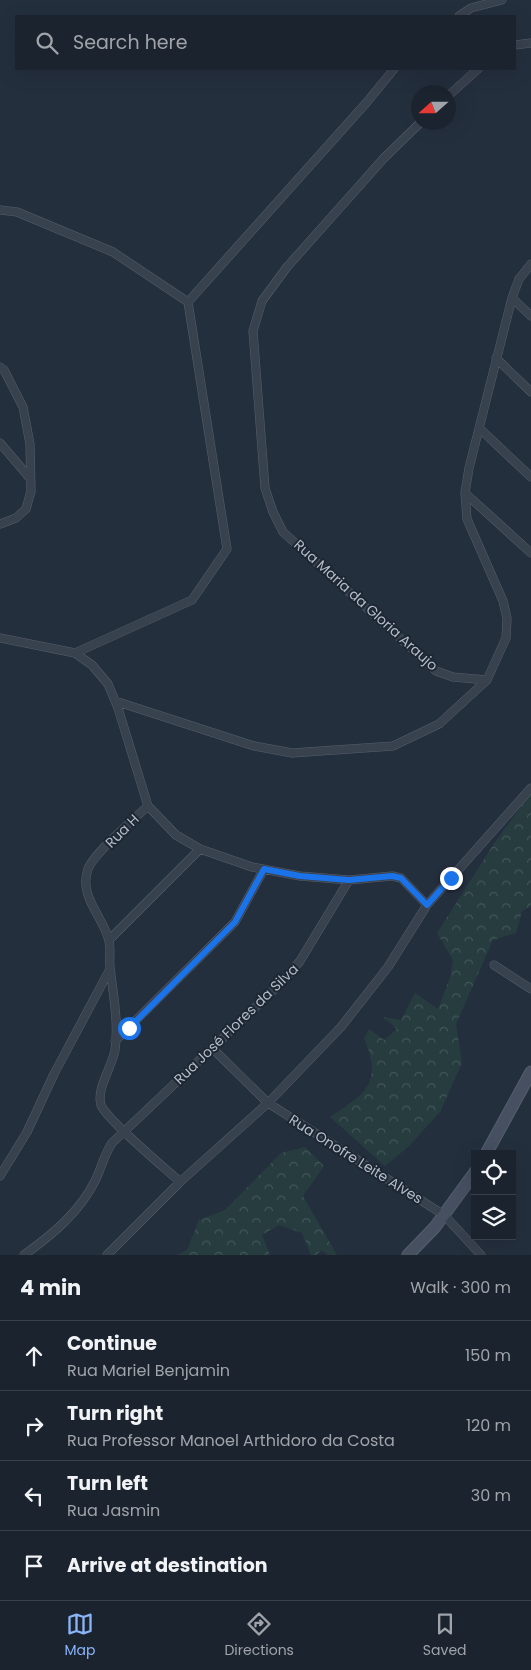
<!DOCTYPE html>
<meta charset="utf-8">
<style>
:root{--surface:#1b232e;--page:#282f3a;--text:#f1f3f6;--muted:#a0a4aa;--line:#39404a;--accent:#8ab4f8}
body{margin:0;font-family:Poppins,sans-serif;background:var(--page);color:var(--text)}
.controls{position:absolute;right:15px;bottom:15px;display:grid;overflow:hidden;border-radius:0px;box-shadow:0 5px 20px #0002}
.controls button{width:45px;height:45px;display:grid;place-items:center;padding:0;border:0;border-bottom:1px solid var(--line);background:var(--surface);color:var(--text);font:25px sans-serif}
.compass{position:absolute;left:411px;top:85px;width:45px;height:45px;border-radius:50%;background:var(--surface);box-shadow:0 5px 20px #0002;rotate:249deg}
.stop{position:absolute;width:15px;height:15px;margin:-11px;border:4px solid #1a73e8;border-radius:50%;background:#fff}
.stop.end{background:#1a73e8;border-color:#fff;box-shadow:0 1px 5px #0008}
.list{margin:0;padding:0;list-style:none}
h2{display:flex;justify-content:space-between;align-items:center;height:65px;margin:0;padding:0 20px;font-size:21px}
h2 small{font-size:16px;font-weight:400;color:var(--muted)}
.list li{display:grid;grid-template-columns:32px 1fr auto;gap:15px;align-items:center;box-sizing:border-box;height:70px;padding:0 20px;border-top:1px solid var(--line)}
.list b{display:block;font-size:19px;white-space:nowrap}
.list p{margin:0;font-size:16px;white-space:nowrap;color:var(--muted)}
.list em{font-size:16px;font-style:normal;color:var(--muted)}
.icon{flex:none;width:28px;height:28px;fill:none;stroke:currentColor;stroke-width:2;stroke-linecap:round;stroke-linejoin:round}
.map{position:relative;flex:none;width:531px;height:1255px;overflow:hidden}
.search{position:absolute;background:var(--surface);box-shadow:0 5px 20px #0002;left:15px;right:15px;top:15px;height:55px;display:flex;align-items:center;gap:12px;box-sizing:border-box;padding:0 18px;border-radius:0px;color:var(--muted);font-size:19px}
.sheet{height:345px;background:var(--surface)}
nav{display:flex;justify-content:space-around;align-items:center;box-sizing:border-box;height:70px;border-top:1px solid var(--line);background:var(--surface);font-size:14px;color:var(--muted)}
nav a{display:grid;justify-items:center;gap:2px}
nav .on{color:var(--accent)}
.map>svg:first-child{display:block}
.forest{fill:url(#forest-crowns)}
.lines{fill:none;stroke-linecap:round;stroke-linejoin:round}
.street-casing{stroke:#565f6c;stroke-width:9}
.secondary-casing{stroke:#565f6c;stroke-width:13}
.street{stroke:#38414e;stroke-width:8}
.secondary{stroke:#465061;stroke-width:11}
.route{stroke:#1a73e8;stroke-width:6}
.labels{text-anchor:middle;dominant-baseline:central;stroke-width:4;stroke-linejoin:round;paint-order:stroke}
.street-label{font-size:14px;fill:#b4bcc9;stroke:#1d2633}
</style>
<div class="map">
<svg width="531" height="1255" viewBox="0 0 531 1255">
<defs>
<pattern id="forest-crowns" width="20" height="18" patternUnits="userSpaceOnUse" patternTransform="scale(1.25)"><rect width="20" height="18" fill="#263c3f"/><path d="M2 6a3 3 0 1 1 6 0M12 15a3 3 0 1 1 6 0" fill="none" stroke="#435659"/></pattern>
</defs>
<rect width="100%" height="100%" fill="#242f3e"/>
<path class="forest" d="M531,793V906L522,911L516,933L493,940L456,1024L462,1063L440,1112L409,1146L385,1166L330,1117C366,1093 383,1083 364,1038L369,1029L384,1040L397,1029L383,1017L401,1020L415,993L438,1009L450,978L453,960L437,933L495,842Z
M305,1147L324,1166L303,1196L337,1255H328L322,1250L316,1255H311L302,1233L279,1225L262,1235L270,1255H177L187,1250L199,1220L225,1210L281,1153Z"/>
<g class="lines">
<defs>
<path id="street" d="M459,16L471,8L502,0
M515,45L531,43
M448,96L478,69
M421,122L384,158L287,267L262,301L253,331L265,488L273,512L283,532L436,671L453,677L487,680
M0,210L17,212L113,252L188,302L227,549L192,600L75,653
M512,298L531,316
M188,302L367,102L394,69
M496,358L531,392
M0,367L4,370L23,407L30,444L31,491L26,509L16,518L0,524
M479,428L531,477
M0,443L29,477
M465,493L531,553
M0,638L75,653L92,665L108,684L118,708L148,806L176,835L200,849L252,867L300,876L349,880L392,876L401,878L427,905
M115,701L254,746L292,753L393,746L439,724L487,680L506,638L507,618L503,601L467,519L465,493L469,468L512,298L519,279L531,264
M148,806C134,819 94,853 88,869C78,897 104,917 109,941C111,949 109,959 110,967C113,995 119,1022 115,1050C112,1067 96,1089 101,1105C106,1119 166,1169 180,1182
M109,940L200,849
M494,965L531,989
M115,1041L235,922L264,869
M212,1048L268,1103L444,1215L481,1255
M0,1176L27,1132L54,1074L110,969
M24,1255C53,1234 80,1212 96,1179C102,1166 104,1155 112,1143L283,981L300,961L349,880
M107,1255L180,1182L268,1103L341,1027L388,967L427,905L531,788"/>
<path id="secondary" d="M486,1154L531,1072
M408,1255L435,1227L475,1172"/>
</defs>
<use href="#street" class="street-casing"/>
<use href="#secondary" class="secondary-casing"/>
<use href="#street" class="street"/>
<use href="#secondary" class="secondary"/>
</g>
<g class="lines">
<path class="route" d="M129,1028L235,922L264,869L300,876L349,880L392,876L401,878L427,905L451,878"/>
</g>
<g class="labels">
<g class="street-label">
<text transform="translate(366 605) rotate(42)">Rua Maria da Gloria Araujo</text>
<text transform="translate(122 831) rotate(-45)">Rua H</text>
<text transform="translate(236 1024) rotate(-44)">Rua José Flores da Silva</text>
<text transform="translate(356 1159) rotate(32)">Rua Onofre Leite Alves</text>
</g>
</g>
</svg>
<div class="controls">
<button><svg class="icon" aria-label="locate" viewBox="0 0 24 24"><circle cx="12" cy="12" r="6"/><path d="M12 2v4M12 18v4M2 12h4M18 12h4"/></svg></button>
<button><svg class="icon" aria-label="layers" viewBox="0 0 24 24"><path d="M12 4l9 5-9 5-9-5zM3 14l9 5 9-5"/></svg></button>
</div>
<svg class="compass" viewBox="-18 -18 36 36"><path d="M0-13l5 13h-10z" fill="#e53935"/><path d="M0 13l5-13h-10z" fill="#a0a4aa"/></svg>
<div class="stop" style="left:129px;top:1028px"></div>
<div class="stop end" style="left:451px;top:878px"></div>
<div class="search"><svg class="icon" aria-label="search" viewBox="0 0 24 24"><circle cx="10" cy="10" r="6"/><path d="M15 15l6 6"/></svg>Search here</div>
</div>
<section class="sheet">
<h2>4 min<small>Walk · 300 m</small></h2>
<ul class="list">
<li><svg class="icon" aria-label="ahead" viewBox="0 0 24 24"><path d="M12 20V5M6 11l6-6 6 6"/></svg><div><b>Continue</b><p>Rua Mariel Benjamin</p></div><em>150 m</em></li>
<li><svg class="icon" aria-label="right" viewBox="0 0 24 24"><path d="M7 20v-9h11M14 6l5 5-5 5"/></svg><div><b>Turn right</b><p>Rua Professor Manoel Arthidoro da Costa</p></div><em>120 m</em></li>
<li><svg class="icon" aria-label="left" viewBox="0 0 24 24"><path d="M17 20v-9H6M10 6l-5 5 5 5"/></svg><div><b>Turn left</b><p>Rua Jasmin</p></div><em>30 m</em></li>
<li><svg class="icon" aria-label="arrive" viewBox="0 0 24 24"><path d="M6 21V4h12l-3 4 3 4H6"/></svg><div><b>Arrive at destination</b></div></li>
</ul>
</section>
<nav>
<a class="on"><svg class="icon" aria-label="map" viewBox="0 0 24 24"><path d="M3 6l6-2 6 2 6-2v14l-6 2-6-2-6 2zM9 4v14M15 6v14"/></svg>Map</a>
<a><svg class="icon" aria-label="directions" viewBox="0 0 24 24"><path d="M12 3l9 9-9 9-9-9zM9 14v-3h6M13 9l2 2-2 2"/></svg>Directions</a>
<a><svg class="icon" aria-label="saved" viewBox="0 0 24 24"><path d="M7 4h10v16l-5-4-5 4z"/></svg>Saved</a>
</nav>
